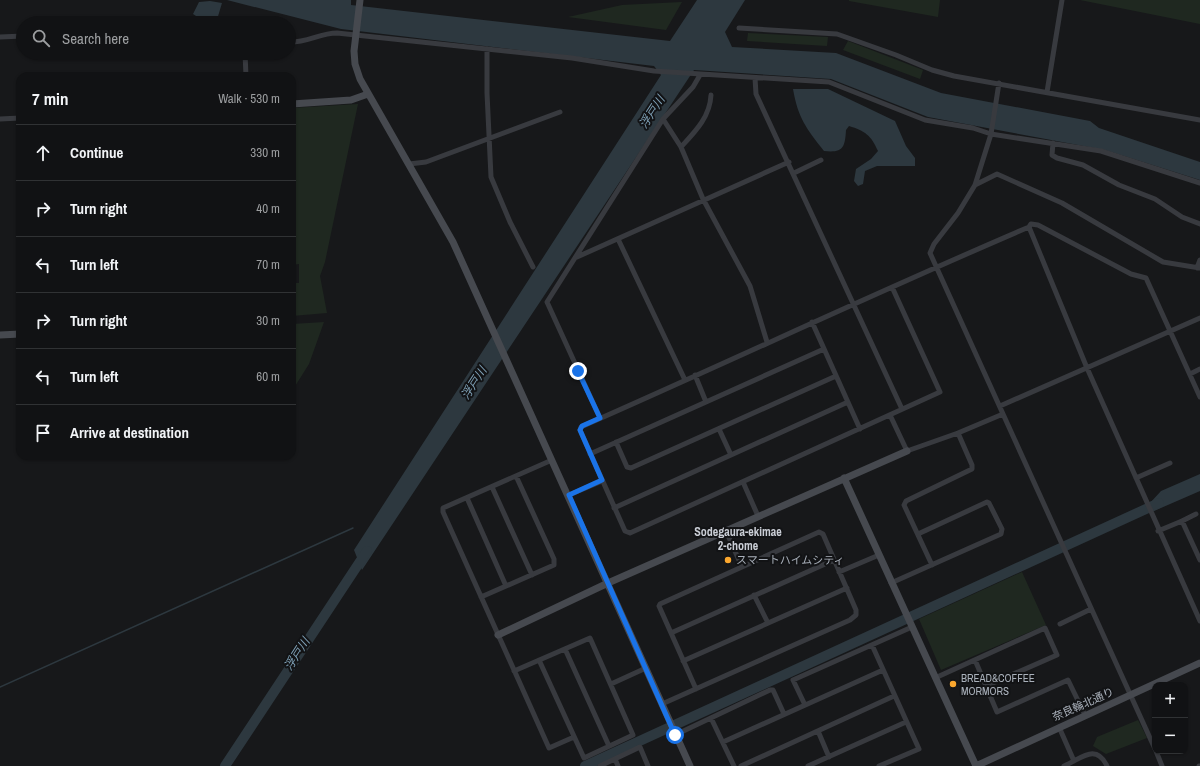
<!DOCTYPE html>
<meta charset="utf-8">
<style>
:root{--surface:#111214;--page:#1a1b1d;--text:#f1f3f6;--muted:#9c9ea0;--line:#303234}
body{margin:0;font-family:"Archivo Narrow","Noto Sans JP",sans-serif;background:var(--page);color:var(--text)}
.controls{position:absolute;right:12px;bottom:12px;display:grid;overflow:hidden;border-radius:8px;box-shadow:0 1px 3px #0004}
.controls button{width:36px;height:36px;display:grid;place-items:center;padding:0;border:0;border-bottom:1px solid var(--line);background:var(--surface);color:var(--text);font:20px sans-serif}
.stop{position:absolute;width:12px;height:12px;margin:-9px;border:3px solid #1a73e8;border-radius:50%;background:#fff}
.stop.end{background:#1a73e8;border-color:#fff;box-shadow:0 1px 4px #0008}
.list{margin:0;padding:0;list-style:none}
h2{display:flex;justify-content:space-between;align-items:center;height:52px;margin:0;padding:0 16px;font-size:17px}
h2 small{font-size:13px;font-weight:400;color:var(--muted)}
.list li{display:grid;grid-template-columns:26px 1fr auto;gap:12px;align-items:center;box-sizing:border-box;height:56px;padding:0 16px;border-top:1px solid var(--line)}
.list b{display:block;font-size:15px;white-space:nowrap}
.list em{font-size:13px;font-style:normal;color:var(--muted)}
.icon{flex:none;width:22px;height:22px;fill:none;stroke:currentColor;stroke-width:2;stroke-linecap:round;stroke-linejoin:round}
.map{position:relative;flex:none;width:1200px;height:766px;overflow:hidden}
.search{position:absolute;background:var(--surface);box-shadow:0 1px 3px #0004;left:16px;top:16px;width:280px;height:44px;display:flex;align-items:center;gap:10px;box-sizing:border-box;padding:0 14px;border-radius:22px;color:var(--muted);font-size:15px}
.panel{position:absolute;background:var(--surface);box-shadow:0 1px 3px #0004;left:16px;top:72px;width:280px;height:388px;border-radius:12px}
.map>svg:first-child{display:block}
.green{fill:#1f2820}
.water{fill:#2d383f}
.lines{fill:none;stroke-linecap:round;stroke-linejoin:round}
.stream{stroke:#2d383f;stroke-width:1.5}
.river{stroke:#2d383f;stroke-width:10}
.street{stroke:#383a3f;stroke-width:5}
.secondary{stroke:#46494f;stroke-width:7}
.route{stroke:#1a73e8;stroke-width:5}
.poi-dot{fill:#fba72e;stroke:#121315;stroke-width:1.5}
.labels{text-anchor:middle;dominant-baseline:central;stroke-width:4;stroke-linejoin:round;paint-order:stroke}
.poi-label{font-size:11px;fill:#a9b0ba;stroke:#121315;text-anchor:start}
.street-label{font-size:11px;fill:#a9b0ba;stroke:#121315}
.water-label{font-size:12px;font-style:italic;fill:#7fa1b7;stroke:#121315}
.neighbourhood-label{font-size:12px;font-weight:bold;fill:#caced6;stroke:#121315}
</style>
<div class="map">
<svg width="1200" height="766" viewBox="0 0 1200 766">
<rect width="100%" height="100%" fill="#17181a"/>
<path class="green" d="M849,0H940L938,17L849,1Z
M1080,0H1200V24Z
M682,2L666,30L568,17L622,5Z
M748,33L828,37L827,46L747,41Z
M848,41L923,70L920,79L843,50Z
M358,104L325,262L320,276L327,313L292,316V283H299V264L292,265V108Z
M324,322L309,364L292,391V324Z
M1022,572L1046,625L941,670L919,619Z
M1138,720L1147,738L1106,754L1093,746L1097,737Z"/>
<path class="water" d="M227,0H351V5L670,41L697,0H745L725,32L732,47L836,53L941,93L1090,121L1099,128L1200,162V180L1105,150L928,117L831,79L694,70L362,570L354,550L661,75L654,66L341,29Z
M210,1L222,3L216,23H195L196,16L193,14L199,2Z
M793,89H828L895,121L906,146L915,158V166H877L865,171L863,184L858,186L854,181L856,169L871,159L878,151C871,135 865,131 849,126L846,130C845,148 843,153 824,151C806,128 798,118 793,89Z
M1200,474V491L1154,511L1150,503L1161,491Z"/>
<g class="lines">
<path class="stream" d="M0,687L353,528"/>
<path class="river" d="M225,766L367,551
M585,766L1159,503"/>
<path class="street" d="M739,28L837,34L896,55L932,70L954,76L1200,120
M0,37L23,36
M289,42C306,43 320,33 337,33L572,58L654,71L829,82L925,120L973,128L991,134L1101,151L1200,183
M487,49V93L491,177L510,222L533,267
M245,53L246,76
M755,78L756,94L902,409
M999,83L991,134L975,185L958,213L934,244L930,253L1155,749
M1047,92L1062,0
M0,119L20,118
M663,119L681,147L703,199L750,286L767,342
M1053,143L1052,155L1057,158L1083,165L1119,185L1155,199L1182,217L1200,224
M681,147C695,132 710,117 711,95
M409,164L426,162L560,112
M794,173L821,160
M975,185L997,174L1062,203L1163,262L1200,268
M1029,227L1087,368L1200,621
M618,239L685,380
M577,257L789,162
M1197,268L1200,260
M892,287L940,392L630,533L625,531L580,430L581,427C731,361 879,291 1029,227L1031,224L1038,225L1131,274L1146,278L1200,397
M812,322L860,429
M1190,374L1200,369
M695,375L706,402
M1000,406L1200,318
M890,415L907,451L958,433L972,465V469L906,501L904,505L932,565
M600,418L547,302L663,119L693,87L700,75
M719,429L731,455
M958,433L1003,414
M616,442L627,467L631,468L836,376
M590,454L824,349
M552,460L443,508V512L549,748L574,737
M1136,478L1170,463
M743,482L758,516
M492,487L532,575
M569,495L602,481
M467,498L506,586
M614,508L848,402
M1182,521L1196,514
M726,531L742,567
M1158,531L1182,521L1200,560
M839,572L879,555
M891,583L1001,534L1002,529L989,503L987,502L918,534
M754,595L768,623
M481,597L554,565V559L516,476
M1060,624L1091,609
M671,633L834,560
M872,645L919,749L879,766
M565,649L609,746
M975,660L997,712L1068,680L1085,715
M683,661L847,588
M514,671L590,638L633,735L584,758L539,660
M935,678L1045,628L1057,655L986,686
M611,684L646,668
M662,704C725,676 787,648 850,620L856,615V610L823,534L819,532L660,604L659,606L696,689
M805,705L793,680L912,627
M711,718L734,766
M1059,727L1074,761
M818,731L829,757
M675,735L770,690H773L784,714
M723,742L883,670
M1156,751L1162,766
M615,759L618,766
M600,766L640,747L648,766
M741,766L894,696
M808,766L906,722
M1064,766C1082,758 1096,743 1107,766
M1199,766H1200"/>
<path class="secondary" d="M360,0L354,51L355,64L360,79L453,242L690,766
M292,104L351,100L368,94
M0,335L20,334
M844,478L976,766
M498,635L608,583L907,451
M976,766L1200,663"/>
</g>
<g class="lines">
<path class="route" d="M578,371L600,418L582,426L580,430L602,480L569,495L675,735"/>
</g>
<g class="poi-dot">
<circle cx="728" cy="560" r="4"/>
<circle cx="953" cy="684" r="4"/>
</g>
<g class="labels">
<g class="poi-label">
<text x="736" y="560">スマートハイムシティ</text>
<text x="961" y="678">BREAD&amp;COFFEE<tspan x="961" dy="13">MORMORS</tspan></text>
</g>
<g class="street-label">
<text transform="translate(1083 704) rotate(-24)">奈良輪北通り</text>
</g>
<g class="water-label">
<text transform="translate(652 112) rotate(-57)">浮戸川</text>
<text transform="translate(474 383) rotate(-57)">浮戸川</text>
<text transform="translate(297 654) rotate(-57)">浮戸川</text>
</g>
<g class="neighbourhood-label">
<text x="738" y="532">Sodegaura-ekimae<tspan x="738" dy="14">2-chome</tspan></text>
</g>
</g>
</svg>
<div class="controls">
<button>+</button>
<button>−</button>
</div>
<div class="stop" style="left:675px;top:735px"></div>
<div class="stop end" style="left:578px;top:371px"></div>
<div class="search"><svg class="icon" aria-label="search" viewBox="0 0 24 24"><circle cx="10" cy="10" r="6"/><path d="M15 15l6 6"/></svg>Search here</div>
<section class="panel">
<h2>7 min<small>Walk · 530 m</small></h2>
<ul class="list">
<li><svg class="icon" aria-label="ahead" viewBox="0 0 24 24"><path d="M12 20V5M6 11l6-6 6 6"/></svg><div><b>Continue</b></div><em>330 m</em></li>
<li><svg class="icon" aria-label="right" viewBox="0 0 24 24"><path d="M7 20v-9h11M14 6l5 5-5 5"/></svg><div><b>Turn right</b></div><em>40 m</em></li>
<li><svg class="icon" aria-label="left" viewBox="0 0 24 24"><path d="M17 20v-9H6M10 6l-5 5 5 5"/></svg><div><b>Turn left</b></div><em>70 m</em></li>
<li><svg class="icon" aria-label="right" viewBox="0 0 24 24"><path d="M7 20v-9h11M14 6l5 5-5 5"/></svg><div><b>Turn right</b></div><em>30 m</em></li>
<li><svg class="icon" aria-label="left" viewBox="0 0 24 24"><path d="M17 20v-9H6M10 6l-5 5 5 5"/></svg><div><b>Turn left</b></div><em>60 m</em></li>
<li><svg class="icon" aria-label="arrive" viewBox="0 0 24 24"><path d="M6 21V4h12l-3 4 3 4H6"/></svg><div><b>Arrive at destination</b></div></li>
</ul>
</section>
</div>
